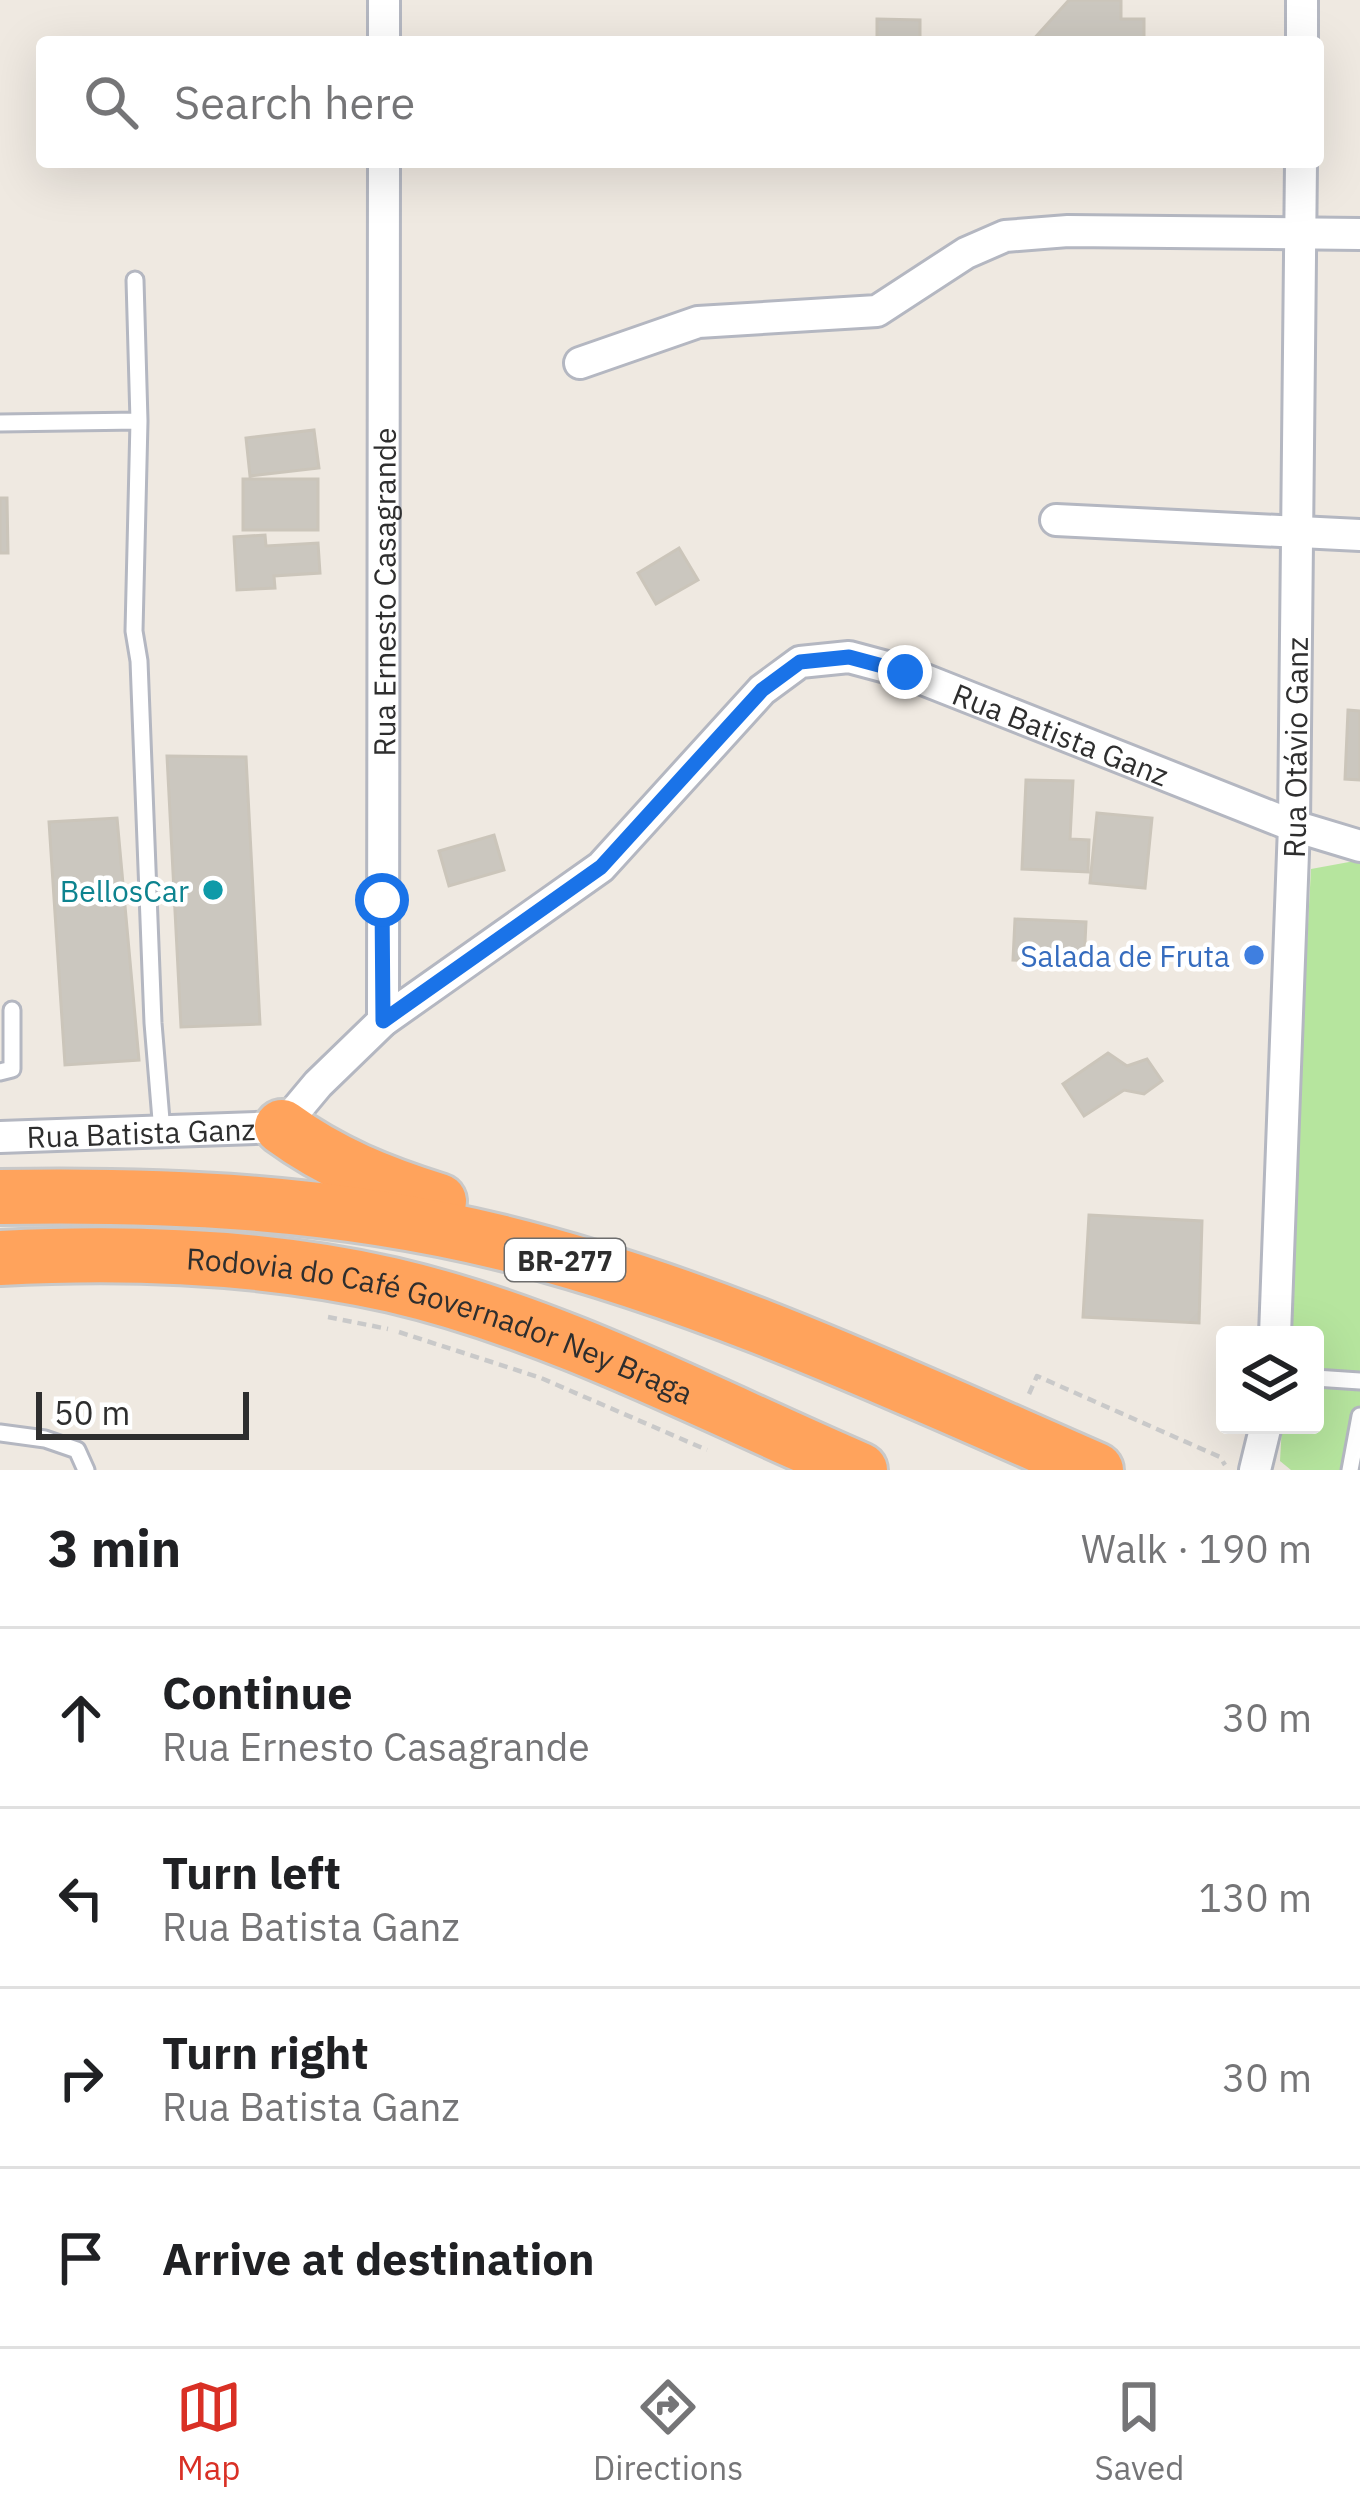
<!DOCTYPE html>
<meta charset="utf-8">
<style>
:root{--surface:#fff;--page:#f2f2f2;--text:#202124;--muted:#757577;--line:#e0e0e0;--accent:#d93025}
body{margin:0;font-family:"IBM Plex Sans",sans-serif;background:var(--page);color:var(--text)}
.controls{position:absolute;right:36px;bottom:36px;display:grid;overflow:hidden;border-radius:12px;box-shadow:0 12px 48px #0002}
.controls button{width:108px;height:108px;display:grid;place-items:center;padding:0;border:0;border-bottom:3px solid var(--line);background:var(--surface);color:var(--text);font:60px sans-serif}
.scale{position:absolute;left:36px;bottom:30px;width:213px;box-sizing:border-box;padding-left:12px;border:6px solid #2e2e2e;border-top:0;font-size:33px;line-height:42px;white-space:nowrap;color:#2e2e2e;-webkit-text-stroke:9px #fff;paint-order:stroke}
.stop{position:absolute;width:36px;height:36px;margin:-27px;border:9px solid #1a73e8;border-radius:50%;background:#fff}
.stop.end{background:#1a73e8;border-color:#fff;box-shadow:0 3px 12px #0008}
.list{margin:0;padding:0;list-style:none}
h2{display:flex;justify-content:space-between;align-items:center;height:156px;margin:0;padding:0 48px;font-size:51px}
h2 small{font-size:39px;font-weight:400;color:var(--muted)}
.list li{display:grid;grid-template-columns:78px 1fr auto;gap:36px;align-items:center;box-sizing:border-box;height:180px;padding:0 48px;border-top:3px solid var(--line)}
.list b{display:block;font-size:45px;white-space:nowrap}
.list p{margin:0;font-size:39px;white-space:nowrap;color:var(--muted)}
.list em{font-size:39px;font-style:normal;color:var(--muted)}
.icon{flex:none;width:66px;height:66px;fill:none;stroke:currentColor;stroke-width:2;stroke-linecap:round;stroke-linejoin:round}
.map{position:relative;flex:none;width:1360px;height:1470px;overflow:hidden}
.search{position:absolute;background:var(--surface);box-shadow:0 12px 48px #0002;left:36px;right:36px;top:36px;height:132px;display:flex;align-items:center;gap:30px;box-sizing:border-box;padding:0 42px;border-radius:12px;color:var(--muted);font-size:45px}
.sheet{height:876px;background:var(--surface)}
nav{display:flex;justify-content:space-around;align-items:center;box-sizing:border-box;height:168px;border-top:3px solid var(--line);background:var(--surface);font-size:33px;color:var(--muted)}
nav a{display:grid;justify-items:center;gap:6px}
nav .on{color:var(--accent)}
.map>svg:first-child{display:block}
.green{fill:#b6e59e}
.building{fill:#cbc7bf;stroke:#cbc5ba;stroke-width:3}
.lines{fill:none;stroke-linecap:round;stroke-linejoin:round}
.service-casing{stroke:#b4b7c1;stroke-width:21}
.minor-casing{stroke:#b4b7c1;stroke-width:36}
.motorway-casing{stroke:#c9c9c9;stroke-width:60}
.path{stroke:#c9c9c9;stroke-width:4.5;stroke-dasharray:9 6;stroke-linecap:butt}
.service{stroke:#fff;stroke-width:15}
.minor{stroke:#fff;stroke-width:30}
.motorway{stroke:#ffa35c;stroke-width:54}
.route{stroke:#1a73e8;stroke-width:15}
.culture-dot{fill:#0f9aa8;stroke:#fff;stroke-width:4.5}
.shop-dot{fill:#3f7fe0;stroke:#fff;stroke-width:4.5}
.labels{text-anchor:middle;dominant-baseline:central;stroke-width:9;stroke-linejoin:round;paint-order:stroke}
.shield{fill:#fff;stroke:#6d6d6d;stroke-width:3}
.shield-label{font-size:27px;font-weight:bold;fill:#2e2e2e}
.street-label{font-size:30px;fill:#2e2e2e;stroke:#fff}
.culture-label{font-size:30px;fill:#0d838f;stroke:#fff;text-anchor:end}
.shop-label{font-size:30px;fill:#366cbe;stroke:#fff;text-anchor:end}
</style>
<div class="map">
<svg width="1360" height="1470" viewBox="0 0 1360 1470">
<rect width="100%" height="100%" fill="#efe9e1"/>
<path class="green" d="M1360,860V1470H1291L1280,1461L1282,1425H1315V1335H1286L1311,869Z"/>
<path class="building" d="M1069,0H1121V19H1144V42H1031Z
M877,19L920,20V42H877Z
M314,430L319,468L250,476L246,438Z
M243,479H318V530H243Z
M0,498H7L8,553H0Z
M265,535L266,546L318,543L320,573L274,576L275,588L237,590L234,537Z
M679,548L698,580L656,604L638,573Z
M1348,710L1360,711V780L1345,779Z
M167,756L246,757L260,1024L181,1027Z
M1026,780L1073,781L1070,839L1089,840L1088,872L1022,869Z
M1097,813L1152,818L1145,888L1090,883Z
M117,818L139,1060L65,1065L49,822Z
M494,835L504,870L449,886L439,851Z
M1015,919L1086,922L1084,963L1013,960Z
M1108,1053L1127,1066L1147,1059L1162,1081L1144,1094L1124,1090L1084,1116L1063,1084Z
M1089,1215L1202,1221L1199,1323L1083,1317Z"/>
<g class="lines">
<defs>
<path id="service" d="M135,280L139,421
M0,423L139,421L134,631L139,661L153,1023L162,1132
M0,1072L12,1069V1010
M1315,1378L1360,1381
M0,1433L45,1439L77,1450L86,1470
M1350,1470L1360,1416"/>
<g id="minor">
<path d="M384,0V42"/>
<path d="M1302,0V42"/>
<path d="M580,363L698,322L877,311L966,253L1005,236L1068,231L1360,234"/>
<path d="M1056,520L1360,535"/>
<path id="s1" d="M383,1021L384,162"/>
<path id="s2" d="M0,1137L282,1127L318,1084L383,1021L601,867L762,690L800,662L849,657L905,672L1294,826L1360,846"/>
<path id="s3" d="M1275,1335L1294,826L1301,162"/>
<path d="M1255,1470L1266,1425"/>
</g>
<g id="motorway">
<path d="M282,1127C331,1163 382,1183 439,1201"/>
<path d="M0,1197C168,1194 335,1202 499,1242C707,1293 901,1385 1096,1470"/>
<path id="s4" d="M0,1258C131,1251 264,1256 392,1285C555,1323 707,1404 860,1470"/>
</g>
</defs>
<use href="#service" class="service-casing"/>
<use href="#minor" class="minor-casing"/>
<use href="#motorway" class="motorway-casing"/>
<path class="path" d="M328,1317L388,1329
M399,1332L541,1378L707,1450
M1029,1394L1037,1376L1220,1457L1225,1465"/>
<use href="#service" class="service"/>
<use href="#minor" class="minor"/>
<use href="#motorway" class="motorway"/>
</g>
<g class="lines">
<path class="route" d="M382,900L383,1021L601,867L762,690L800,662L849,657L905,672"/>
</g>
<circle class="culture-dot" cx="213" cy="890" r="12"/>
<circle class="shop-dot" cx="1254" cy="955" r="12"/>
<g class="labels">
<rect class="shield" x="505" y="1239" width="120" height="42" rx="9"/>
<g class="shield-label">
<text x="565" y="1260">BR-277</text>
</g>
<g class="street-label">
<text stroke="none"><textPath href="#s1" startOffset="429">Rua Ernesto Casagrande</textPath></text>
<text stroke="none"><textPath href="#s2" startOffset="1257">Rua Batista Ganz</textPath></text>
<text stroke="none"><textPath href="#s3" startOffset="588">Rua Otávio Ganz</textPath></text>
<text stroke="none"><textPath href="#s2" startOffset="141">Rua Batista Ganz</textPath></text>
<text stroke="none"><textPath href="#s4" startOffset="450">Rodovia do Café Governador Ney Braga</textPath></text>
</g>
<g class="culture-label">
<text x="189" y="890">BellosCar</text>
</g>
<g class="shop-label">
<text x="1230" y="955">Salada de Fruta</text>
</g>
</g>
</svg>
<div class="controls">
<button><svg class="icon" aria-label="layers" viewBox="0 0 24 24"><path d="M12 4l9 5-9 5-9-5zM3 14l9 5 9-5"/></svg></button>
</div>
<div class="scale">50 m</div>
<div class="stop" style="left:382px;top:900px"></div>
<div class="stop end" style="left:905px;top:672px"></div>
<div class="search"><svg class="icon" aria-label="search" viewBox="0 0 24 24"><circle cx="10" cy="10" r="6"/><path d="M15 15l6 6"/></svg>Search here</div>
</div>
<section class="sheet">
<h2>3 min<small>Walk · 190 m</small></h2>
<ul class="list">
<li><svg class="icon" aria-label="ahead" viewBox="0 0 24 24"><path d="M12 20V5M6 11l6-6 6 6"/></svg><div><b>Continue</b><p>Rua Ernesto Casagrande</p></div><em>30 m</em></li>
<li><svg class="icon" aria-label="left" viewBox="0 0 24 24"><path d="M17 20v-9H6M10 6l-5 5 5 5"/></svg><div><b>Turn left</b><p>Rua Batista Ganz</p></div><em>130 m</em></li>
<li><svg class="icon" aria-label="right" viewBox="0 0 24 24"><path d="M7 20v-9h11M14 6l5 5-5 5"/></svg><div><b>Turn right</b><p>Rua Batista Ganz</p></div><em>30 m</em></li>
<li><svg class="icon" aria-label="arrive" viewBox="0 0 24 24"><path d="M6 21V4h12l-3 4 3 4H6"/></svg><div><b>Arrive at destination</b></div></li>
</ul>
</section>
<nav>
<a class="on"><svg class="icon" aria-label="map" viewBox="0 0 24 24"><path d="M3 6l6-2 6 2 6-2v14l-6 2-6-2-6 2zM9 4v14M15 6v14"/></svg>Map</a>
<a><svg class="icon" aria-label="directions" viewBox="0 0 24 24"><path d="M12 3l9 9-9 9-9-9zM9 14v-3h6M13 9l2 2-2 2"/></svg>Directions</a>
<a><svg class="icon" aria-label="saved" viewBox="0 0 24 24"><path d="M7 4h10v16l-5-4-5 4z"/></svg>Saved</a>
</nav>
